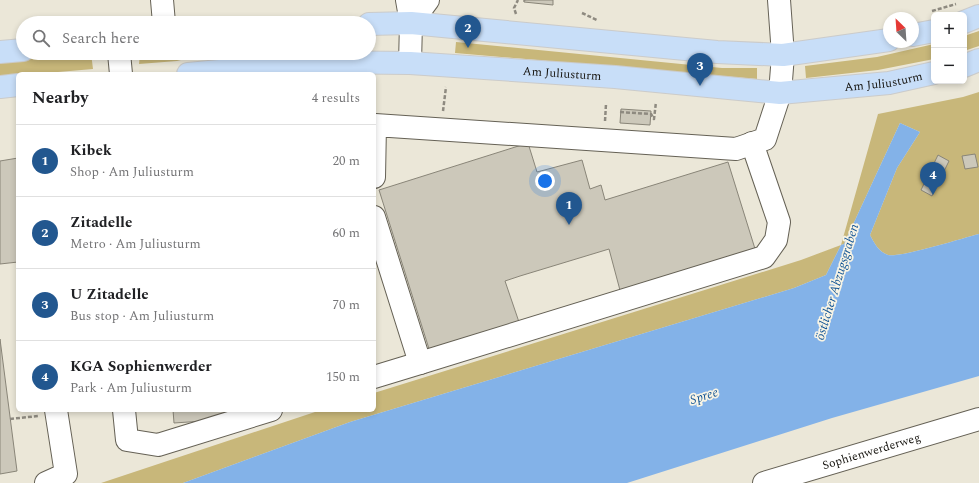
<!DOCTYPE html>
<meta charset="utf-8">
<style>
:root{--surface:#fff;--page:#f2f2f2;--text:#202124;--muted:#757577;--line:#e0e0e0;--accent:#22578f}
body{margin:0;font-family:Spectral,serif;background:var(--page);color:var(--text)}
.controls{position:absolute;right:12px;top:12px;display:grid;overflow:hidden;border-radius:6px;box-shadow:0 2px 6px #0003}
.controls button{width:36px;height:36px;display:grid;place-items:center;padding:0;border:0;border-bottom:1px solid var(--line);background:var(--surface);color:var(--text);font:20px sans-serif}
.compass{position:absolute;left:883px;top:12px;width:36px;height:36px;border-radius:50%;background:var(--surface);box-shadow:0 2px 6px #0003;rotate:335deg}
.you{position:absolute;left:545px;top:181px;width:14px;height:14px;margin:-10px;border:3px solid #fff;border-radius:50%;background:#1a73e8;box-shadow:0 0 0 6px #1a73e833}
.badge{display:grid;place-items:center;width:26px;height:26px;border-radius:50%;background:var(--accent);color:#fff;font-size:13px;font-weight:700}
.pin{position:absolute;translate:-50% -33px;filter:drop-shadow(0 1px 2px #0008)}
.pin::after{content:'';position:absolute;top:21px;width:14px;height:12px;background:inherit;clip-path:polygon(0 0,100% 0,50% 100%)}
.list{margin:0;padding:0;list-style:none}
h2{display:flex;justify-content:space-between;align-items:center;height:52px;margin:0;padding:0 16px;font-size:17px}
h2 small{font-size:13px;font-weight:400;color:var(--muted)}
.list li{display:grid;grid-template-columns:26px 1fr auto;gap:12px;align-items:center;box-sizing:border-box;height:72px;padding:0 16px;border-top:1px solid var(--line)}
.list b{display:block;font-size:15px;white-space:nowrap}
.list p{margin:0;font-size:13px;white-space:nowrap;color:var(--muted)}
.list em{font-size:13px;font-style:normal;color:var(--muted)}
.icon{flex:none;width:22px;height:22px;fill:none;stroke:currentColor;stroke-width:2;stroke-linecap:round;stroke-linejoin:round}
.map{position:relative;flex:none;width:979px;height:483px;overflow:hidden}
.search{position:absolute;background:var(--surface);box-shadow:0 2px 6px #0003;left:16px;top:16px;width:360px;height:44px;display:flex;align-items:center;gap:10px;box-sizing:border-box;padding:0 14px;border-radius:22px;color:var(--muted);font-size:15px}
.panel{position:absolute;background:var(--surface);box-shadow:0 2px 6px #0003;left:16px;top:72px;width:360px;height:340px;border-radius:6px}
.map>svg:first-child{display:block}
.green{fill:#c8b77a}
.water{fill:#83b2e8}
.building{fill:#ccc8ba;stroke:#898578}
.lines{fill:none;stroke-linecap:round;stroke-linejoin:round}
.minor-casing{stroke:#656155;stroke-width:24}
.major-casing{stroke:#cbcbca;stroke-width:24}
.path{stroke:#8e8a80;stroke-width:2.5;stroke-dasharray:4 2;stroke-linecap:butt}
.minor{stroke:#fff;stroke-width:22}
.major{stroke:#c8def8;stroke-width:22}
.labels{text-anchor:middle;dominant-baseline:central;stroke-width:3.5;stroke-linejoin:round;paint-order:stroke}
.street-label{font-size:12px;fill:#14120d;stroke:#f8f4e5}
.water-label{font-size:13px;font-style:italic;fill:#105394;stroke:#f8f4e5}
</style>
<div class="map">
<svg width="979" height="483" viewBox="0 0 979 483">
<rect width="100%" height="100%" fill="#ebe7d8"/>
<path class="green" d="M979,31V46L964,51V36Z
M456,42L722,68H757V79L455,53Z
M934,44V59L878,70L806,78L805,66L877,57Z
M91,53L93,69L0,77V61Z
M140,53H208L177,61L139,64Z
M979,92V234C963,238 900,258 888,255C879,252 874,243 870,235L897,168L920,132L900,123L844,244L841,245L826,275L794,288L350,422L183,483H101L321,410H374V393L801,260L841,245L878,114L963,97Z"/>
<path class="water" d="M900,123L920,132L897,168L870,235C874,243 879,252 888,255C900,258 963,238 979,234V376L832,418L627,483H183L350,422L794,288L826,275L841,245L844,244Z"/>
<path class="building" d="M524,0H553V5L524,2Z
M621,109L651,111L650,125L620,123Z
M528,143L537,172L582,160L590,189L601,185L605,200L728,162L756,252L621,294L609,249L520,276L505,281L520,325L430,352L379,190Z
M975,154L978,167L965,169L962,156Z
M938,155L949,161L932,196L921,190Z
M18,158V262L0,264V161Z
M0,339L17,471L0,474Z
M173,410H236L203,421L174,423Z"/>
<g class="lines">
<defs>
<g id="minor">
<path d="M162,0L164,23"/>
<path d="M407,0L411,23L410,63"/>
<path d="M411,23L428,0"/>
<path d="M119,53L121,74"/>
<path d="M374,177L375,125L736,149L765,139L780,93L783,55L779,0"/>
<path d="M374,217L420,363L764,257L776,240L779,222L752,143"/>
<path d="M374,377L420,363"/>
<path d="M124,410L127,440L158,445L271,410"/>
<path d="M46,483L66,474L56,410"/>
<path id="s1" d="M764,483L979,419"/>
</g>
<g id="major">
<path d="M964,22L979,16"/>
<path d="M369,24L411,23L717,52L783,55L889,40"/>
<path d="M913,35L934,31"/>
<path d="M0,52L23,50"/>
<path d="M964,66L979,60"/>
<path id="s2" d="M188,74L313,62L410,63L615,77L780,93L889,83L934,73"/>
<path d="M0,87L18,85"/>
</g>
</defs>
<use href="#minor" class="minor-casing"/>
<use href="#major" class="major-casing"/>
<path class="path" d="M524,0L525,1
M932,11L956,4
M582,13L597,20
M516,14L514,8L518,0
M443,111L446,87
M620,112L651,114L654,119L656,102
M605,121L606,104
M10,419L38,416"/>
<use href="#minor" class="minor"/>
<use href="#major" class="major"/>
</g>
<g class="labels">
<g class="street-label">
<text stroke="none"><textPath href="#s2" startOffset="375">Am Juliusturm</textPath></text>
<text stroke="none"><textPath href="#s2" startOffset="698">Am Juliusturm</textPath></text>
<text stroke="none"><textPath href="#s1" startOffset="112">Sophienwerderweg</textPath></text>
</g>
<g class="water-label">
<text transform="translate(837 282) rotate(-73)">östlicher Abzugsgraben</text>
<text transform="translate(704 396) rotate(-18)">Spree</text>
</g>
</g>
</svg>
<div class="controls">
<button>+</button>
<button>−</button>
</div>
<svg class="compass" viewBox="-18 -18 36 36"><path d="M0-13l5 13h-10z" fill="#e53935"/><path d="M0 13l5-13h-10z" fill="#757577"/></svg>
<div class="you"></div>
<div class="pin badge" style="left:569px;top:225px">1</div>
<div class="pin badge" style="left:468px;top:48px">2</div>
<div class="pin badge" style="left:700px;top:86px">3</div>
<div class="pin badge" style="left:933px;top:195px">4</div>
<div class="search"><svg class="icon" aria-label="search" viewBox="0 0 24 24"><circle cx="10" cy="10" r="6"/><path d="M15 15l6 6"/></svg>Search here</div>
<section class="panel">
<h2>Nearby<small>4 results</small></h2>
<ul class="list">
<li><span class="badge">1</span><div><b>Kibek</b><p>Shop · Am Juliusturm</p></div><em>20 m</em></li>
<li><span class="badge">2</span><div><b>Zitadelle</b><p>Metro · Am Juliusturm</p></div><em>60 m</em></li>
<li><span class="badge">3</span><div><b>U Zitadelle</b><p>Bus stop · Am Juliusturm</p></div><em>70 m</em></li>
<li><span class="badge">4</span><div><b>KGA Sophienwerder</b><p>Park · Am Juliusturm</p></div><em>150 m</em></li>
</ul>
</section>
</div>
